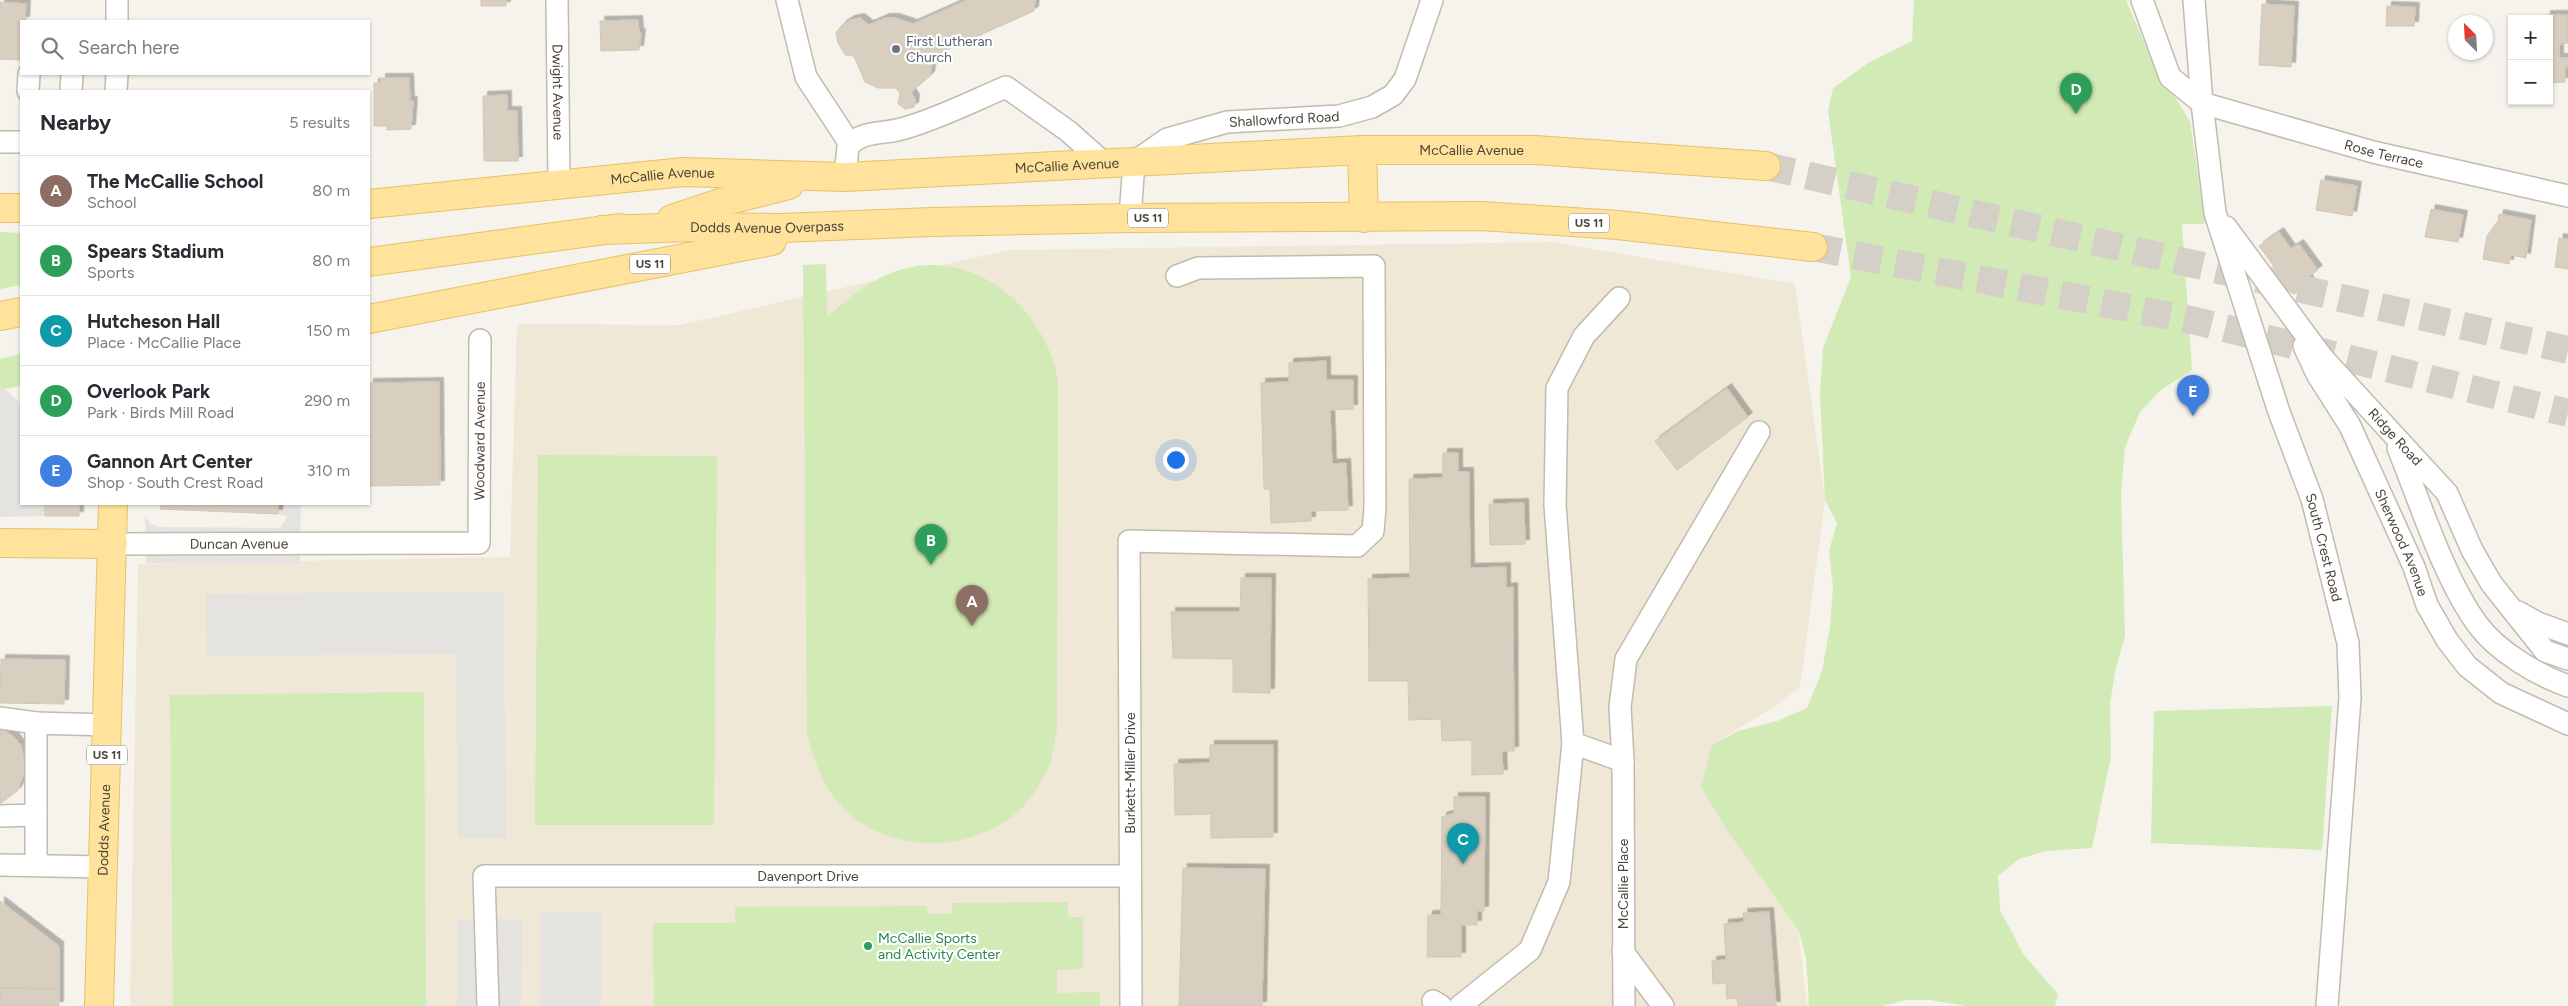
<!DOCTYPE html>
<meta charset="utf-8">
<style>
:root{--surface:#fff;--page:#f7f7f7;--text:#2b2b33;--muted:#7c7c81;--line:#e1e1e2;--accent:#111827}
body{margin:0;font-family:Figtree,sans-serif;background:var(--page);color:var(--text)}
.controls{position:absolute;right:15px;top:15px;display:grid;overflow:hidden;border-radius:0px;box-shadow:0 1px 4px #0004}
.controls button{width:45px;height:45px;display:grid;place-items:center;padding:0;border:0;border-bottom:1px solid var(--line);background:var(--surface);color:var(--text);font:25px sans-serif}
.compass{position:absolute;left:2448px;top:15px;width:45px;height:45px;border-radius:50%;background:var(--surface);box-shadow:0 1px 4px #0004;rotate:336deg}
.you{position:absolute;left:1175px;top:459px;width:18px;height:18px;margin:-12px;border:4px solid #fff;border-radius:50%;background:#1a73e8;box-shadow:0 0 0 8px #1a73e833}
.badge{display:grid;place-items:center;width:32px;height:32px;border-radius:50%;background:var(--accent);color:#fff;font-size:16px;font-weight:700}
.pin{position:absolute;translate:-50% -41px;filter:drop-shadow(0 1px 2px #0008)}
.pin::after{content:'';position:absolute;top:26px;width:18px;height:15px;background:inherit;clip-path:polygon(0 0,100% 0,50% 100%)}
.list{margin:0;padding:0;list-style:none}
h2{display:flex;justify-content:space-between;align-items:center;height:65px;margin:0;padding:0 20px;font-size:21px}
h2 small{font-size:16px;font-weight:400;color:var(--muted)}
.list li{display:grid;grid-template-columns:32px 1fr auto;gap:15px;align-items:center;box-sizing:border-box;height:70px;padding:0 20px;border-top:1px solid var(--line)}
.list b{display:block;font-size:19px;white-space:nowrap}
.list p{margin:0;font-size:16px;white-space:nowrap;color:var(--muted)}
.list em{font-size:16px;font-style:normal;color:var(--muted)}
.icon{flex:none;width:28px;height:28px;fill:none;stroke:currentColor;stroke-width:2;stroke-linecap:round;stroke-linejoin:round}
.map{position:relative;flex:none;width:2568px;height:1006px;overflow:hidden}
.search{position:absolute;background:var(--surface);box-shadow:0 1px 4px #0004;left:20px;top:20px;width:350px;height:55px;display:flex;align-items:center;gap:12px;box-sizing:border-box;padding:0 18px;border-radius:0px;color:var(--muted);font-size:19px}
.panel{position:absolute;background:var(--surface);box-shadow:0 1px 4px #0004;left:20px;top:90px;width:350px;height:415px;border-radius:0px}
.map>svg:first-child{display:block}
.education{fill:#efe8d6}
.green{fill:#d2eab5}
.parking{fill:#e5e3e0}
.building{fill:#d8cfc1;stroke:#d3c7b4;filter:url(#shadow)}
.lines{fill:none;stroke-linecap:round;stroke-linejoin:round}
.major-tunnel{stroke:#d4d0c8;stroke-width:28;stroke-dasharray:28 14;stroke-linecap:butt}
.minor-casing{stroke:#c2bbae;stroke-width:24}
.major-casing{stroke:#e6c16a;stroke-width:30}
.minor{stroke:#fff;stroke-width:21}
.major{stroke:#ffe39c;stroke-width:28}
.worship-dot{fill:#6b7280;stroke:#fff;stroke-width:2}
.leisure-dot{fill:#2e9e5b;stroke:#fff;stroke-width:2}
.labels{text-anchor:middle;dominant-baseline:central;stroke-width:4.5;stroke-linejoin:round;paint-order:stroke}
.shield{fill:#fff;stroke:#817c74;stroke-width:1}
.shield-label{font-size:12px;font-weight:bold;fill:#4b4439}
.worship-label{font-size:14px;fill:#5b616d;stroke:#fff;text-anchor:start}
.street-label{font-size:14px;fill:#4b4439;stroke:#fff}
.leisure-label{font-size:14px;fill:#27864d;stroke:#fff;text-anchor:start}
</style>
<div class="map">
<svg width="2568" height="1006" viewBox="0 0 2568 1006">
<defs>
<filter id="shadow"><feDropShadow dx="4.5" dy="-4.5" stdDeviation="0" flood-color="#0004"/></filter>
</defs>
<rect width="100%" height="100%" fill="#f6f3ec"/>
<path class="education" d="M1553,242L1795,284L1825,500L1800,687L1778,704L1712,745L1728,832L1798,929L1807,1006H130L138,564L510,557L517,324L680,325L1008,250Z"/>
<path class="green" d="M1914,0H2126L2152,61L2190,121L2205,224H2182L2192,370L2162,389L2140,412L2125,447L2121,495L2125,636L2115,672L2110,704L2111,756L2092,848L2046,851L2019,859L1998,876L2000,910L2024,955L2058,994L2055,1006H1966L1930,1000H1906L1882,1006H1809L1806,957L1798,929L1728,832L1701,787L1712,745L1738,731L1777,721L1807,708L1822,671L1830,627L1833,587L1829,551L1837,523L1825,500L1820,394L1823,348L1851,277L1828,111L1833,88L1868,63L1912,41Z
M0,232L21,233V285L0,289Z
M826,264L827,317C847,300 864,284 889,274C967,241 1044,304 1058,380L1057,729C1054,743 1053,761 1046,773C1038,788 1027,805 1014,815C958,859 869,852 829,790C818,773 812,753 807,734L803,265Z
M21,354V386L0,390V359Z
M538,455L717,456L714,825H535Z
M424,692L426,1006H173L170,695Z
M2332,706L2322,850L2151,843L2154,711Z
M1068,902V917H1083V969L1057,970V993L1100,992V1006H654L653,923H735V907L927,906L928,914H952V903Z"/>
<path class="parking" d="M4,388L21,404V504H45V516L0,517V390Z
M278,504H301L300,564L146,563L145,516L151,524L160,527L280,528L288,516L278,514Z
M504,591L506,838H458L456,654L207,656L206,594Z
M601,911V1006H540V912Z
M458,919H522L521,1006H457Z"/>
<path class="building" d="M481,0H506V6H481Z
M967,0H1035L1034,11L933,56L930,76L911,92L915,99L914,107L905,109L898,104L900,93L896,88H878L865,82L854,56L845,55L838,43L836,33L842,25L850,20L860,18L869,25L885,18H895L913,24Z
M0,2L26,4L25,21H21V60L0,59Z
M2262,4L2294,6L2291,67L2259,65Z
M2387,6L2415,7L2414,26H2386Z
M2546,15H2567L2568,43L2559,44V58H2568V67H2565V82L2549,83V19H2546Z
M638,20L639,33H641L639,50L601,51L600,21Z
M381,78H409L410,101H413L411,129L387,130V126H374V83H381Z
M507,95V111H517L518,161H484L483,96Z
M2321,180L2357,186L2352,216L2316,210Z
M2431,209L2463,215L2458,242L2425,237Z
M2499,214L2531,220L2526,258L2511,255L2509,264L2483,259L2487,236L2498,221Z
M2279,232L2291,249L2299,244L2318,270L2307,277L2310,283L2294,294L2286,289L2275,277L2273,265L2259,246Z
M2559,238L2568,239V269L2555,267Z
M1326,361V380H1353V409L1330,410L1332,464L1346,463L1348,510L1311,511V521L1271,523L1270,489H1264L1261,383L1289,382V363Z
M439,382L440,485L369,486V383Z
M1727,388L1748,417L1677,470L1655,441Z
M1443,453H1458V472H1469L1470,568L1506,567V588L1513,587L1514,751H1502L1503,774L1472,775V740L1442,741L1441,719L1409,720L1408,681H1369L1368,579L1410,578L1409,479L1443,478Z
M1524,503L1525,544L1490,545L1489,504Z
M45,504H79V516H45Z
M161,504H278V514L160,509Z
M1241,578H1271L1270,693L1233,692V659L1173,658L1171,612H1240Z
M1,659L65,660L64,704L0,703Z
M0,728L14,737L21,746L26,769L17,791L0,804Z
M1210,745H1273V837L1211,838V814L1175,815L1174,764L1210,763Z
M1454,797H1485L1484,911H1477V925H1461V957H1427L1428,915H1441L1442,817L1454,813Z
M1183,868L1265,869L1262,1006H1179Z
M0,901L59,946V989L0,988Z
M1769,912L1776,1006H1738L1737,998L1727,999L1726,983L1713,984L1712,961L1726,960L1724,924L1744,922L1743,913Z
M1,988L59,989V1006H0Z"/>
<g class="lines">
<path class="major-tunnel" d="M1766,166L2568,350
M1813,247L2196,321L2568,413"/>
<defs>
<g id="minor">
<path id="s1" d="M557,0L559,185"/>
<path d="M787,0L806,77L850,144"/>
<path id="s2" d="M2142,0L2170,77L2202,103L2373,152L2568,196"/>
<path id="s3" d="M2194,0L2202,103L2215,213L2279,412L2312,499L2348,643L2350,698L2327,1006"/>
<path d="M117,21V0"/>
<path d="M28,91L29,74"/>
<path d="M71,91L72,74"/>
<path d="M116,91L117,74"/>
<path d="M0,142H21"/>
<path d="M845,177L848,146C865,129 884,135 905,128C940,118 973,101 1006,87L1068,131L1104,163"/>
<path id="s4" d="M1130,218L1134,162L1167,139L1227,122L1339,116L1372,107L1393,95L1405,79L1432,0"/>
<path id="s5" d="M2226,227L2322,357L2447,493L2472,550L2491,583L2510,607L2545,651L2568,659"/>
<path id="s6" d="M2304,346L2317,374L2350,426L2414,567L2427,605L2447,640L2467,666L2501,693L2568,724"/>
<path d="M2398,448C2420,502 2444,579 2478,625C2497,651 2537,675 2568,686"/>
<path id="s7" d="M113,544L479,543L480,340"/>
<path d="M2518,612L2538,623L2568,634"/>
<path d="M0,718L36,723"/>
<path d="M1573,743L1623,761"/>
<path d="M0,816L36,815"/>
<path d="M0,865L104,867"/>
<path d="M36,865V723L108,725"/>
<path d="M1623,952L1663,1006"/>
<path d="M1433,1001L1441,1006"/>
<path id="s8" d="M488,1006L484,876H1130"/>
<path d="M1131,1006L1129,541L1357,546L1373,531L1375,508L1374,266L1198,268L1177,276"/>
<path d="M1460,1006L1530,950L1559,882L1573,743L1555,505L1557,388L1584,336L1619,298"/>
<path d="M1624,1006L1623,761L1620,707L1626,659L1759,432"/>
</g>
<g id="major">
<path d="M1362,150L1364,218"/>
<path id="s9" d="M369,204L684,172L845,177L1362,150H1535L1766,166"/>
<path d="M0,208H21"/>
<path d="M672,219L729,200L789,185"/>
<path id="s10" d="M602,230L691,227L781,228L932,222L1130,218L1481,216L1618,225L1813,247"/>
<path d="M369,262L620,228"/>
<path d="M0,316L21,312"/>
<path d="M369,319L772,241"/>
<path d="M0,543L113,544"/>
<path id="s11" d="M99,1006L113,504"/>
</g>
</defs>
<use href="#minor" class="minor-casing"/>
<use href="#major" class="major-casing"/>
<use href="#minor" class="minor"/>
<use href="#major" class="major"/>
</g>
<circle class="worship-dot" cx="896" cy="49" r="5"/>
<circle class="leisure-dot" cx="868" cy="946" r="5"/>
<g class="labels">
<g class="shield">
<rect x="1128" y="208.5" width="40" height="19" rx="4"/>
<rect x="1569" y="213.5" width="40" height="19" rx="4"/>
<rect x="630" y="254.5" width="40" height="19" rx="4"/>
<rect x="87" y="745.5" width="40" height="19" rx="4"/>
</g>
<g class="shield-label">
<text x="1148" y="218">US 11</text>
<text x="1589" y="223">US 11</text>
<text x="650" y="264">US 11</text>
<text x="107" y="755">US 11</text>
</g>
<g class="worship-label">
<text x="906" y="41">First Lutheran<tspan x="906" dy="16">Church</tspan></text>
</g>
<g class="street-label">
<text stroke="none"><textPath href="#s1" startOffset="92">Dwight Avenue</textPath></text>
<text stroke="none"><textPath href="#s4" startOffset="216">Shallowford Road</textPath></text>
<text stroke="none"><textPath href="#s9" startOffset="1105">McCallie Avenue</textPath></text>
<text stroke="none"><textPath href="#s2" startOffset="312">Rose Terrace</textPath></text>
<text stroke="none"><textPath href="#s9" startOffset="700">McCallie Avenue</textPath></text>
<text stroke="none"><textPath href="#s9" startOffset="295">McCallie Avenue</textPath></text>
<text stroke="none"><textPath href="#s10" startOffset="165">Dodds Avenue Overpass</textPath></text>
<text stroke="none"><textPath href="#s5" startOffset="270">Ridge Road</textPath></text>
<text stroke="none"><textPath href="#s7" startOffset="468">Woodward Avenue</textPath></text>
<text stroke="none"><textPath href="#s7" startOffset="126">Duncan Avenue</textPath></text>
<text stroke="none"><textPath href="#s6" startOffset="220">Sherwood Avenue</textPath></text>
<text stroke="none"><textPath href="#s3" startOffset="566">South Crest Road</textPath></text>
<text transform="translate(1130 773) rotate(-90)">Burkett-Miller Drive</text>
<text stroke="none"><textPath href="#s11" startOffset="176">Dodds Avenue</textPath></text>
<text stroke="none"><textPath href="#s8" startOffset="454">Davenport Drive</textPath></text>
<text transform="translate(1623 884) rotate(-90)">McCallie Place</text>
</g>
<g class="leisure-label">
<text x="878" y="938">McCallie Sports<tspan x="878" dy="16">and Activity Center</tspan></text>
</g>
</g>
</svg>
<div class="controls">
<button>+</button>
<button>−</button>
</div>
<svg class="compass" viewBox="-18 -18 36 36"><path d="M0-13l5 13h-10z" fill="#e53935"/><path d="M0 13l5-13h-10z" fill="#7c7c81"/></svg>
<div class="you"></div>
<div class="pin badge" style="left:972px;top:626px;background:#8d6e63">A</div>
<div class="pin badge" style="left:931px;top:565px;background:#2e9e5b">B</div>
<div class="pin badge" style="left:1463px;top:864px;background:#0f9aa8">C</div>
<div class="pin badge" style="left:2076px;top:114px;background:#2e9e5b">D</div>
<div class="pin badge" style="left:2193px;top:416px;background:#3f7fe0">E</div>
<div class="search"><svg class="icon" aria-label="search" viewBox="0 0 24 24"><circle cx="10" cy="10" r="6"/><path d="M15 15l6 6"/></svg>Search here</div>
<section class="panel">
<h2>Nearby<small>5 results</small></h2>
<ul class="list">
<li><span class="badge" style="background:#8d6e63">A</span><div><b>The McCallie School</b><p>School</p></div><em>80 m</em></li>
<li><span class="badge" style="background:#2e9e5b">B</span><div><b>Spears Stadium</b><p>Sports</p></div><em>80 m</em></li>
<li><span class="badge" style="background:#0f9aa8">C</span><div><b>Hutcheson Hall</b><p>Place · McCallie Place</p></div><em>150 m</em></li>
<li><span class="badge" style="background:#2e9e5b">D</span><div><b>Overlook Park</b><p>Park · Birds Mill Road</p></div><em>290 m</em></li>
<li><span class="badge" style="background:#3f7fe0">E</span><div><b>Gannon Art Center</b><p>Shop · South Crest Road</p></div><em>310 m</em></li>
</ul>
</section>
</div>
